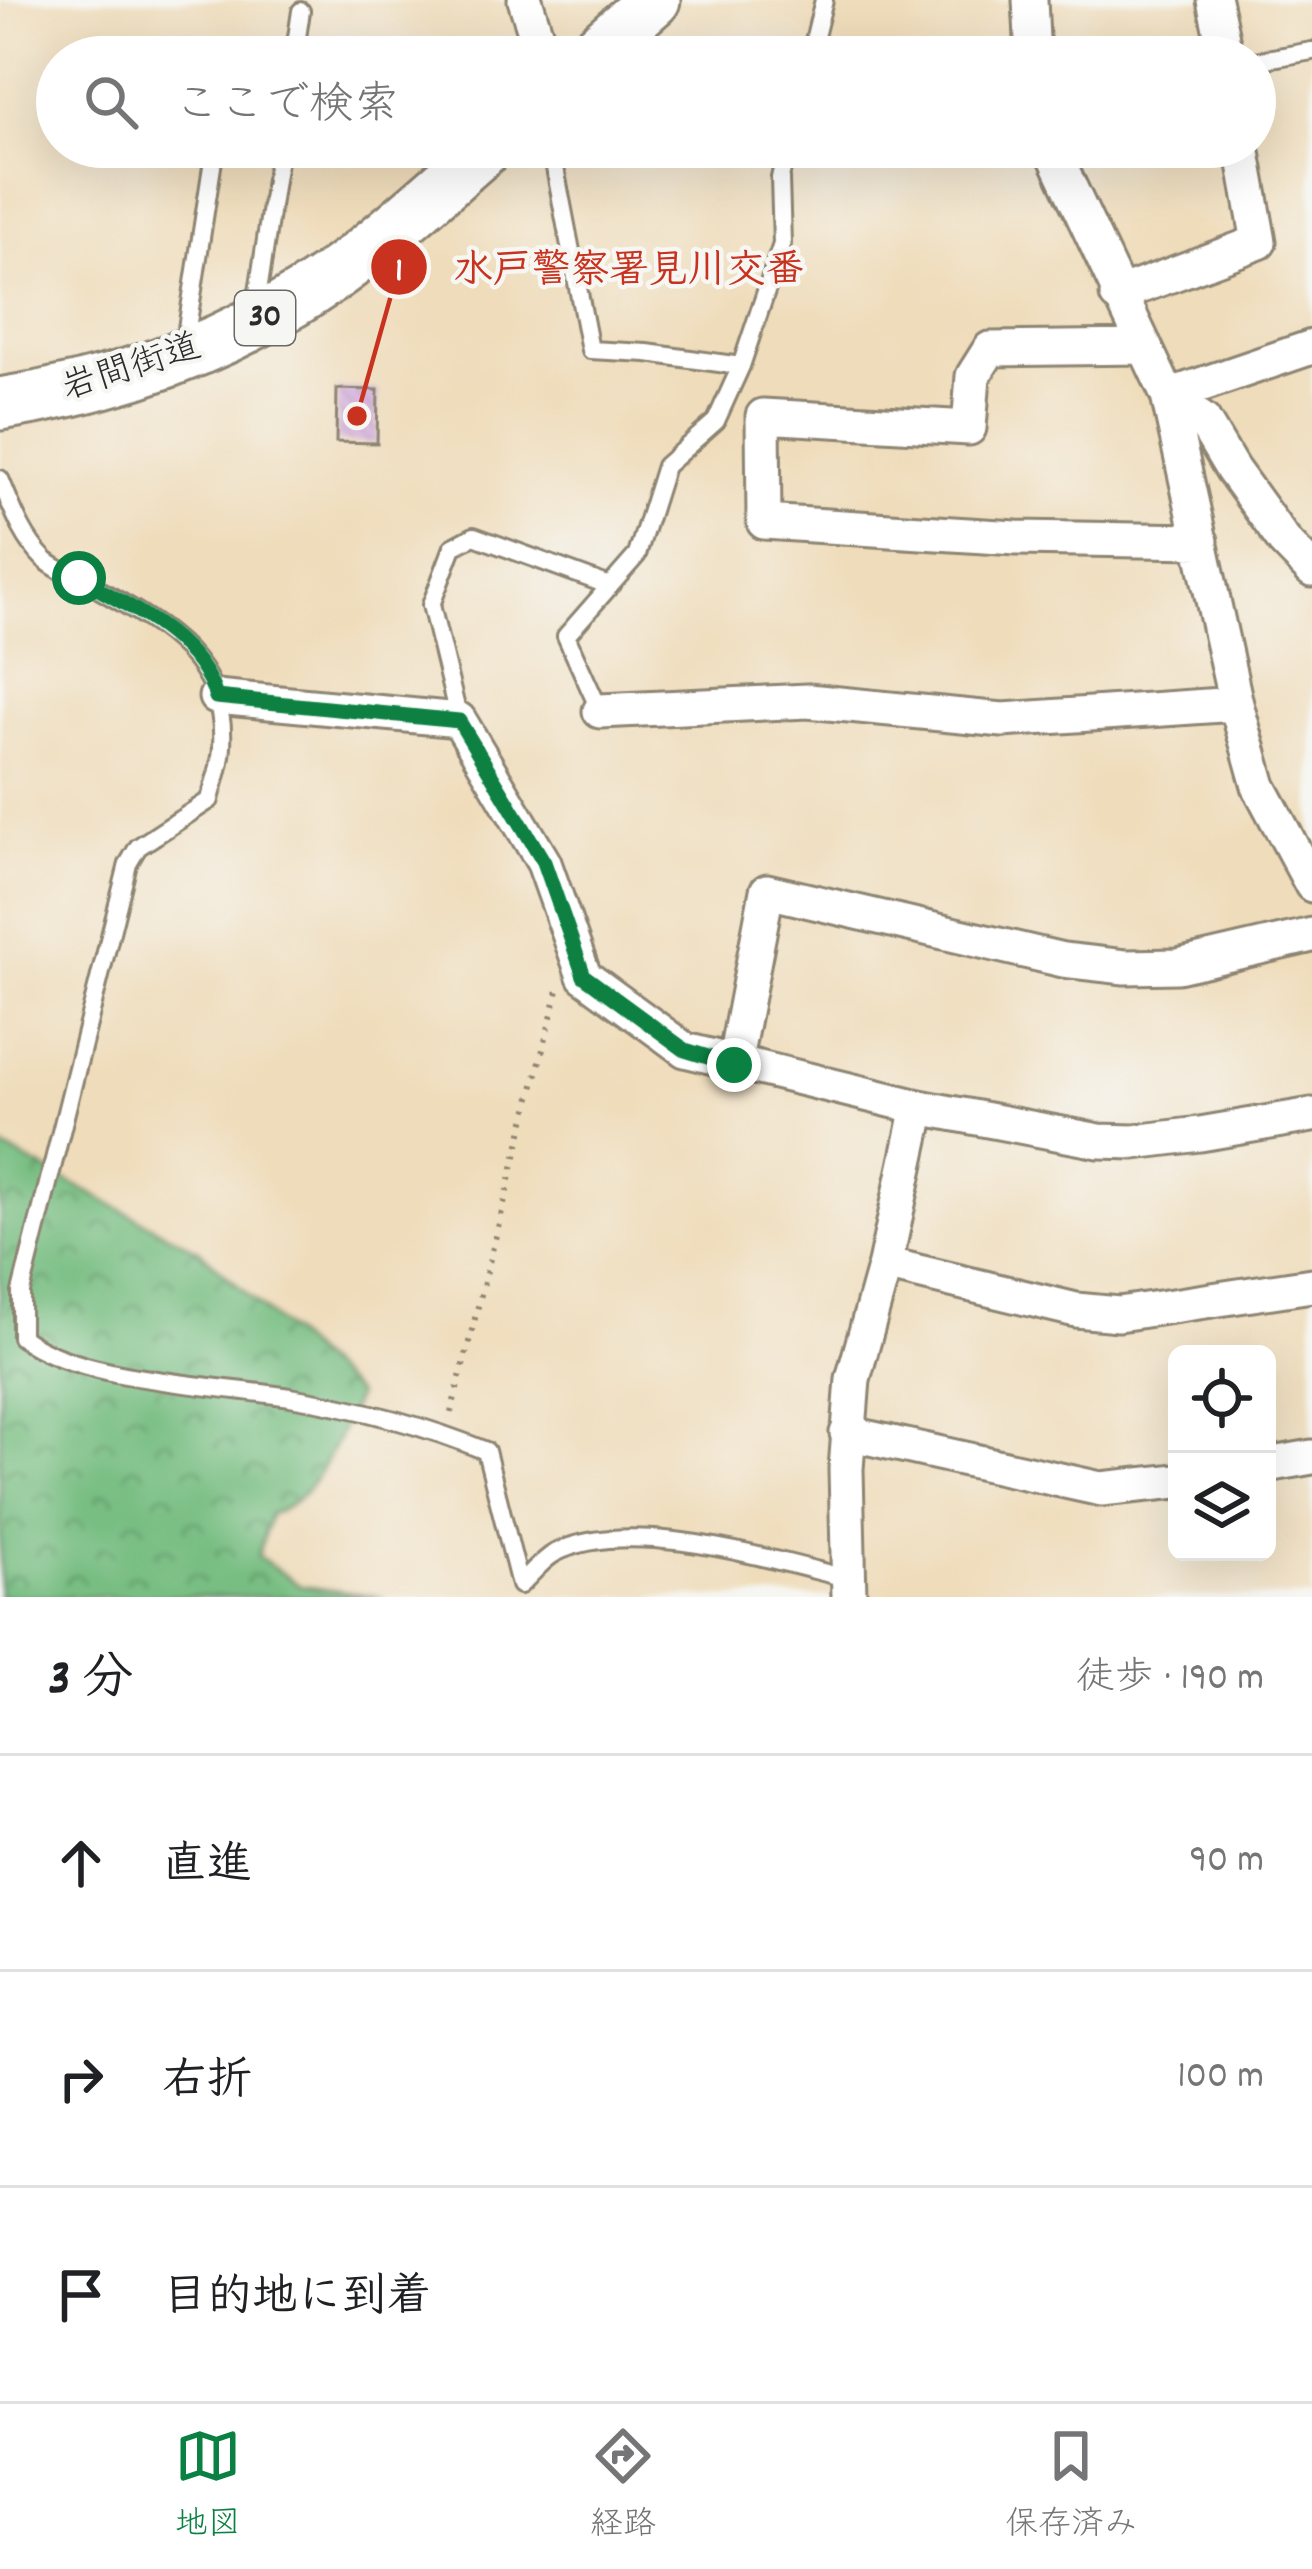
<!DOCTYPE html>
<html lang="ja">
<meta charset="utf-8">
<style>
:root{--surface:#fff;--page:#f6f6f6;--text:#202124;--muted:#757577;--line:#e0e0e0;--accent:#0b8043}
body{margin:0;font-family:Dekko,"Klee One",sans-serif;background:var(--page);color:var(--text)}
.controls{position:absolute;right:36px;bottom:36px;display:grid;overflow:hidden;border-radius:18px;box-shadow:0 12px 48px #0002}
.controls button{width:108px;height:108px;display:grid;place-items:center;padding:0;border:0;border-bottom:3px solid var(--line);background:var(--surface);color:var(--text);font:60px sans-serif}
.stop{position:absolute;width:36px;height:36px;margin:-27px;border:9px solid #0b8043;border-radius:50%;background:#fff}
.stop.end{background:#0b8043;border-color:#fff;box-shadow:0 3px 12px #0008}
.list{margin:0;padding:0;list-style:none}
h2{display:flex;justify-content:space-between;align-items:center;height:156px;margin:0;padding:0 48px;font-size:51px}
h2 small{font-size:39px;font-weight:400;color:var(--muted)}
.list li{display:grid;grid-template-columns:78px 1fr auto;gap:36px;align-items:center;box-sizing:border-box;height:216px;padding:0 48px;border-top:3px solid var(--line)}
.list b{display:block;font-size:45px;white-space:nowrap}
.list em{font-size:39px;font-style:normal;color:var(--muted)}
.icon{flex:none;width:66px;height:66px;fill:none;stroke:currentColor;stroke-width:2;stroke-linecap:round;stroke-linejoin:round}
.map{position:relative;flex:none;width:1312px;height:1597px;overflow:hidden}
.search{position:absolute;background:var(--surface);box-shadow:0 12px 48px #0002;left:36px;right:36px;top:36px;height:132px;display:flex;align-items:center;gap:30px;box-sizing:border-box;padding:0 42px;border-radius:66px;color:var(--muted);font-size:45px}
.sheet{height:804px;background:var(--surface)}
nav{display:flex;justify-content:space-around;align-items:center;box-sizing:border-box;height:168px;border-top:3px solid var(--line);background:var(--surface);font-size:33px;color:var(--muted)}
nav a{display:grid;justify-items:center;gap:6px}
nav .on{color:var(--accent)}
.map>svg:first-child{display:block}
.forest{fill:url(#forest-crowns);stroke:#527456;stroke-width:3}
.building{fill:url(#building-back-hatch)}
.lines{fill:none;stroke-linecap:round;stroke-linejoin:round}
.lane-casing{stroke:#8d8472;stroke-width:22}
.street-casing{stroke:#8d8472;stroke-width:39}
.primary-casing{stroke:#8d8472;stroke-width:57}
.path{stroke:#8d8472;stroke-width:6;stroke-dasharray:3 9;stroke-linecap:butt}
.lane{stroke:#fff;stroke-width:16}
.street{stroke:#fff;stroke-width:33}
.primary{stroke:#fff;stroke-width:51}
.route{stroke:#0b8043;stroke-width:15}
.labels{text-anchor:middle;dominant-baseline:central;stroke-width:9;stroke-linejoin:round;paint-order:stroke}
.shield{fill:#f6f6f2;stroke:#686867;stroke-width:3}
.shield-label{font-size:33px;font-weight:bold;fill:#2b2b2b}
.street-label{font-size:36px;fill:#2b2b2b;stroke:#f6f6f2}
.leader{fill:none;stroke:#c8321e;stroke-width:4.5}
.callout-dot{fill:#c8321e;stroke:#f6f6f2;stroke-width:4.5}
.mark-label{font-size:36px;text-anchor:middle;font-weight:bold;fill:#fff}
.callout-label{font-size:39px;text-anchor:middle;font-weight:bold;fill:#c8321e;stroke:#f6f6f2;stroke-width:9;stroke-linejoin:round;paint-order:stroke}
</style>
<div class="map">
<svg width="1312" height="1597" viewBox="0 0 1312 1597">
<defs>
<pattern id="forest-crowns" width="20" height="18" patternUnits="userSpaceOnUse" patternTransform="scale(3)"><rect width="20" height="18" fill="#78be82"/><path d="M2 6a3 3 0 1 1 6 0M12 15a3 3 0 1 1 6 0" fill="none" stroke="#639b6b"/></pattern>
<pattern id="building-back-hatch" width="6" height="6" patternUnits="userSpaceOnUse" patternTransform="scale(3)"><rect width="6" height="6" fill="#d3abdb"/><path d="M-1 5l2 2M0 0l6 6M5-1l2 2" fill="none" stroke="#b593bc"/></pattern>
</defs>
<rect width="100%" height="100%" fill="#f6f6f2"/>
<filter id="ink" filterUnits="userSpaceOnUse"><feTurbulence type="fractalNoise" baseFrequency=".00833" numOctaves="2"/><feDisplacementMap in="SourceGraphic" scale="24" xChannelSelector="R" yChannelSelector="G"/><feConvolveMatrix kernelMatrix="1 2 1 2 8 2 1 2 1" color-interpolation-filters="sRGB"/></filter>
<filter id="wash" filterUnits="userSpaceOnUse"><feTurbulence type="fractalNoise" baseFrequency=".004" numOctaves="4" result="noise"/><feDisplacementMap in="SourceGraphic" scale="48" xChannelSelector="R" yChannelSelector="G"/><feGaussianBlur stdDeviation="2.7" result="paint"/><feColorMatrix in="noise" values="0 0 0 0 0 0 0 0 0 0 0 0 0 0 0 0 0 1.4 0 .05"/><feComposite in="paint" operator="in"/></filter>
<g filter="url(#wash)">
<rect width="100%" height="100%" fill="#efdcba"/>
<path class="forest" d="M0,1146L200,1251L357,1395C337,1436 317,1502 270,1514L258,1556L300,1586L383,1597H0Z"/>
<g id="blocks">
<path class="building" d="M337,389L378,390L377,443L336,442Z"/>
</g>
</g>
<g filter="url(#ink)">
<use href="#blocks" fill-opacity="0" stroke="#8d8472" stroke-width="3"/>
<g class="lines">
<defs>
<path id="lane" d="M294,57L301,11
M810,57L824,0
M1255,61L1312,51
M551,147L590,350L647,353L741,366
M255,312L280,147
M184,348L215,147
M0,479C12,507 22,537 44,559C58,572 83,580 100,590C165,627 227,662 222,746C222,763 214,782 210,800L138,847L128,864L21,1292V1337C78,1381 216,1385 290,1397C357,1408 423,1425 486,1451L520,1585C531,1575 542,1560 555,1553C629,1515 772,1560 850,1579
M600,711L566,636L637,555L665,466L716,421L741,366L782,244L780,178L787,147
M459,720L431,605L453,547L474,536L610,586"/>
<path id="street" d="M525,0L543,57
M1030,0L1033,57
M1214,0L1226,57
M1051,147L1168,396L1236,704L1259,786L1312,885
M1117,295L1259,242L1242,147
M1144,347L990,349L973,376L969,428L763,416L764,522L1016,538L1201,541
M1168,396L1203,420L1232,469L1284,541L1312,570
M1168,396L1312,347
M216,697L459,720L544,863L584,976L685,1050L919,1107L1099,1141L1134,1142L1200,1134L1312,1115
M600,711L808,701L1003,720L1236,704
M734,1065L767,891L1063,960L1125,967L1178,966L1312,935
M885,1264L1076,1310L1119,1314L1312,1285
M847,1433L1101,1489L1177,1481
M1267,1465L1312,1457
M849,1597L846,1469L853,1379L885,1264L919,1107"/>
<path id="primary" d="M589,57L654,0
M0,404C129,384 249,340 354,260C400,225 443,185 487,147"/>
</defs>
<use href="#lane" class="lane-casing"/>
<use href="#street" class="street-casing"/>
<use href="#primary" class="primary-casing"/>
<path class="path" d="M451,1413L558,990"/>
<use href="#lane" class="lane"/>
<use href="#street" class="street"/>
<use href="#primary" class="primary"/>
</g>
</g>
<g class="lines" filter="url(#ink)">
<path class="route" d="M79,578C130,607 198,637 216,697L459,721L544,862L584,976L685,1050L734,1065"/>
</g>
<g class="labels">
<rect class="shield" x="235" y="291" width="60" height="54" rx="9"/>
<g class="shield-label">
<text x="265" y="318">30</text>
</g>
<g class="street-label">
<text transform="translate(132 370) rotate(-18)">岩間街道</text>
</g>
</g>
<path class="leader" d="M357 416L399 267"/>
<g class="callout-dot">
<circle cx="357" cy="416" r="12"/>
<circle cx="399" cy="267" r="30"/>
</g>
<g class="mark-label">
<text x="399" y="280">1</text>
</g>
<g class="callout-label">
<text x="629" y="281">水戸警察署見川交番</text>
</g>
</svg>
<div class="controls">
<button><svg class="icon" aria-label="locate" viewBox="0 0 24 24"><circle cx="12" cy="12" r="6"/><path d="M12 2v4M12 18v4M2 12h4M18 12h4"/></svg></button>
<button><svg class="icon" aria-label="layers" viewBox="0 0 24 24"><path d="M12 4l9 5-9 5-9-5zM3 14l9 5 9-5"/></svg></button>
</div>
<div class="stop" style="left:79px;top:578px"></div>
<div class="stop end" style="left:734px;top:1065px"></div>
<div class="search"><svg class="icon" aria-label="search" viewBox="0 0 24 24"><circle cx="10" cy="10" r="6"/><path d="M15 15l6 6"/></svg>ここで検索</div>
</div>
<section class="sheet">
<h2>3 分<small>徒歩 · 190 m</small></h2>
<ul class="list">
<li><svg class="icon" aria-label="ahead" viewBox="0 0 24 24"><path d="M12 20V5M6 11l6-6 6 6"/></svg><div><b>直進</b></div><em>90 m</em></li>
<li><svg class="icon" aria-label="right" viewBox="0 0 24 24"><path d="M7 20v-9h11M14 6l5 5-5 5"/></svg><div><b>右折</b></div><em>100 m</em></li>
<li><svg class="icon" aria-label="arrive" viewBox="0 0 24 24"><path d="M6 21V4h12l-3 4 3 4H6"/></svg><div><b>目的地に到着</b></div></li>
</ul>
</section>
<nav>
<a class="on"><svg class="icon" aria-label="map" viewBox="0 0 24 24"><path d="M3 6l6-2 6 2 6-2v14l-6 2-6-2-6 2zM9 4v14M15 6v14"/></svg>地図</a>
<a><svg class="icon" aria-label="directions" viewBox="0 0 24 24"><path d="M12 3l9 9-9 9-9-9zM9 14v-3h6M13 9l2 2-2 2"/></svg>経路</a>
<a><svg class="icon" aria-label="saved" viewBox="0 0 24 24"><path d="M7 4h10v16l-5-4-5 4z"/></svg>保存済み</a>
</nav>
